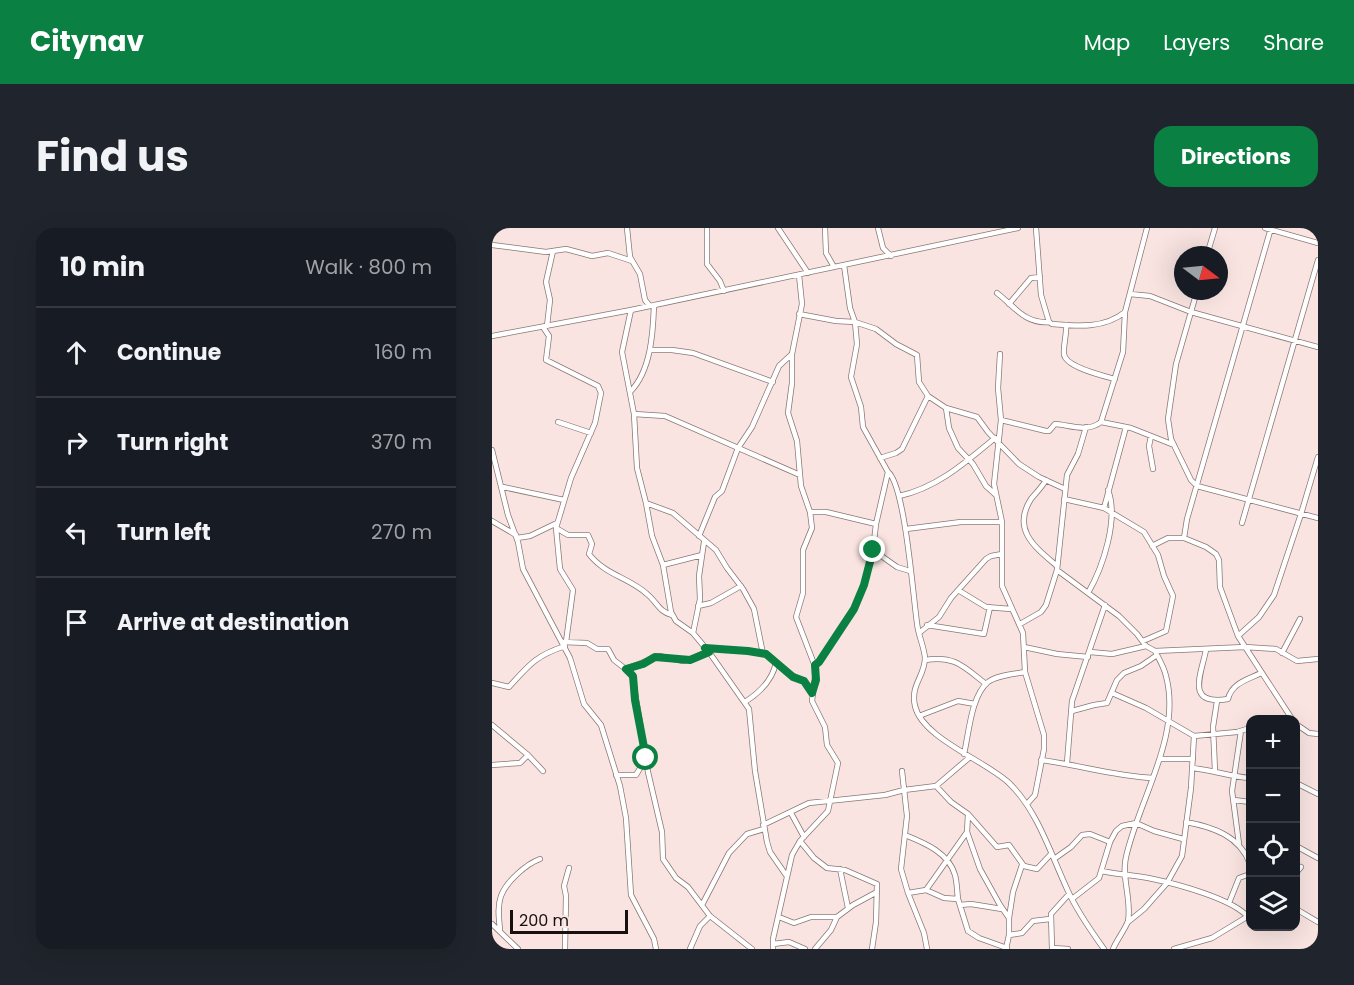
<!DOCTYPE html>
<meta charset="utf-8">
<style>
:root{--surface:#171b24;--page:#20242c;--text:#f1f3f6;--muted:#9ea1a6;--line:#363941;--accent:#0b8043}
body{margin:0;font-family:Poppins,sans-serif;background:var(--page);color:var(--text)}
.controls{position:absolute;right:18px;bottom:18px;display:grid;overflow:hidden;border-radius:12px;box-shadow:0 6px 24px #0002}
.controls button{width:54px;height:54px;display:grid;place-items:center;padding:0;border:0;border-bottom:2px solid var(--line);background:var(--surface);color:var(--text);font:30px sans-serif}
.compass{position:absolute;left:682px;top:18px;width:54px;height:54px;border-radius:50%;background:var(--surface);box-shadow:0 6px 24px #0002;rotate:106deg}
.scale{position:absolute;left:18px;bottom:15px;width:118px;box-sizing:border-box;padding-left:6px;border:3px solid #17100f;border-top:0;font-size:16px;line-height:21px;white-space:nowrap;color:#17100f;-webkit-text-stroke:4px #f9e4e1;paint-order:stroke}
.stop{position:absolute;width:18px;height:18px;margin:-14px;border:4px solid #0b8043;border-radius:50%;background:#fff}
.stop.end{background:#0b8043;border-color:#fff;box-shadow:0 2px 6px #0008}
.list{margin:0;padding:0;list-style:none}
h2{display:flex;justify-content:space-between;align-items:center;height:78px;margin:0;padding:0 24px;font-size:26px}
h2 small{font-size:20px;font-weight:400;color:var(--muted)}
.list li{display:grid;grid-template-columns:39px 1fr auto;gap:18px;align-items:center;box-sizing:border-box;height:90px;padding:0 24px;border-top:2px solid var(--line)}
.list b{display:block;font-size:22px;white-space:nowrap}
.list em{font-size:20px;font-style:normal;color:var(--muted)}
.icon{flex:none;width:33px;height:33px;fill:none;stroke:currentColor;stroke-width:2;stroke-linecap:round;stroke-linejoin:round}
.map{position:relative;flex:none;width:826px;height:721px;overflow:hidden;border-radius:18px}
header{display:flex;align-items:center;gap:36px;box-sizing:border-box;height:84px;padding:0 30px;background:var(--accent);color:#fff}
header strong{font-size:28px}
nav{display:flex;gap:33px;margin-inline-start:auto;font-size:21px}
.intro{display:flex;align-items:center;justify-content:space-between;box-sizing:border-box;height:144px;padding:0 36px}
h1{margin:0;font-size:42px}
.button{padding:15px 27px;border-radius:18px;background:var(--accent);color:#fff;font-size:21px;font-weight:700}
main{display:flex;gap:36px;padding:0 36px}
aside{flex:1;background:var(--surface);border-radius:18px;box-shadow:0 6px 24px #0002}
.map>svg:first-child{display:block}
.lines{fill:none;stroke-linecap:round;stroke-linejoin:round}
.minor-casing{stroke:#8a7774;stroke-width:6}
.minor{stroke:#fff;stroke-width:4.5}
.route{stroke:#0b8043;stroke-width:8}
</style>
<header>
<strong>Citynav</strong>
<nav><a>Map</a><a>Layers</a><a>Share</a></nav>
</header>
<div class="intro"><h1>Find us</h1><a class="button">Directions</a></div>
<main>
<aside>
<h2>10 min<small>Walk · 800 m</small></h2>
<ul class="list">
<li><svg class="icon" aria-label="ahead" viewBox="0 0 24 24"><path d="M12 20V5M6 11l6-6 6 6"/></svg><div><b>Continue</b></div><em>160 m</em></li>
<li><svg class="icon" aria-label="right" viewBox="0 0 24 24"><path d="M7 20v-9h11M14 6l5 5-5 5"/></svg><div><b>Turn right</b></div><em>370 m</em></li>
<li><svg class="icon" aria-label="left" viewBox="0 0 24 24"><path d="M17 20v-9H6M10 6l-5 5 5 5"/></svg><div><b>Turn left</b></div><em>270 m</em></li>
<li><svg class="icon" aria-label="arrive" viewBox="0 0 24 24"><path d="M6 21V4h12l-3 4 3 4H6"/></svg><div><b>Arrive at destination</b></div></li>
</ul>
</aside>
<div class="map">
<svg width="826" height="721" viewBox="0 0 826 721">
<rect width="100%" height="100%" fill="#f9e4e1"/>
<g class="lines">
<defs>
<path id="minor" d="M135,0L138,29L148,46L153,72L158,78
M215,0V36L228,53L232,63
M286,0L316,45
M333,0L334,25L342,39
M386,0L391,20L399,28
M544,0L549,67L557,94L560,96C585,98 612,101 633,84
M773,0L826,15
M0,17L54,24L74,21L100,28L116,25L140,33
M715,27L723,0
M352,37L358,80L363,94L384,101L404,116L425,127L427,154L436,168L454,180L485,189L496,204L527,236L547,249L573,261
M705,63L684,136L676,191L679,211L699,252L705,258L826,290
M505,65C523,79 533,96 557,94
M638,66L658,68L699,84L826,119
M517,76L539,50L548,49
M139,82L130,124L142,186L145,240L154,275L160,308L171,337L179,384L184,393L201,405L217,424L257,481L263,543L275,614L278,624L294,647
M307,86L344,93L363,94L365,116L359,149L369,179L371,199L396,244C413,257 421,368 425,395C426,407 432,418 433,430C433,448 418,457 423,478C430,510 494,533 517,555C546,583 559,627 576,663C585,683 599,703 612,721
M574,97C575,107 571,117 572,126C573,139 612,148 623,151
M55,98L58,72L54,54L61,23
M51,99L57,108L54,132L106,158L109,165L103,195L79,250L64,300L68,341L81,362L74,414
M0,108L139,82L526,0
M158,122H180L201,125L281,154
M508,126L506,160L509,192L502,256L510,294V358L531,405L533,444L552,507V521L543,567L535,576
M138,164C159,143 161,105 162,77
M454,180L457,200L466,220L481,236L494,258L504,267
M142,186L173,188L308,247
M509,192L554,203H557L563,196C578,197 595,205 609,194L639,200L682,217
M66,194L99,205
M609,194L631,124L633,84L655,0
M659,208L657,218L661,241
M0,222L16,287L26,314L31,341L78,430L92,476L109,497L128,558L134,590L139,667L162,711L164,721
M388,230L404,225L410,221L436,168
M396,244L384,296L381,322L405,339L418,343
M554,252C550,259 544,265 539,271C519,302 544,320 565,338
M11,259L72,272
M407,268C445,260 474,234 503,210
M572,271L612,280L652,304L666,327L672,348L681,368L674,403L651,413
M154,275L181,285L224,322L235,340L251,361L262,381L271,426
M612,280L634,199
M318,284H334L384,296
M0,293L24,307
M750,295L826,32
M64,300L76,307H96L100,316L97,326C113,347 138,350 155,366C165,374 167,384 180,387
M414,301L469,294H510
M207,308L223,269L230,263L246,220L260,199L287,138L300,126
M25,310L38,308L65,295
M692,310L695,291L779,0
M660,318L676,310H692L714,319L724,326L727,332L728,359L746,408L800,491
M171,337L210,327
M565,342L627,388L645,406L654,418L663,423L753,419L784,421L805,433L826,431
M466,362L494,379L519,381
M596,365C611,339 627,291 616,262
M206,378L219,375L249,358
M528,396L549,384L554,377L565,342L575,247L586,226L594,199
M435,397L492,406L498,379
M201,405L208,371L207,348L212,314
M427,405L447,389L459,370L494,331L499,328L510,326
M746,408L767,389L782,367L809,286L826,229
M71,414L95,415L105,421H116L122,432L140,446L156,544L170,604L171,631L184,650L196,659L218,688L260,721
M532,419L565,426L596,429
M213,420L256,423L275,426L297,446L312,453L320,465
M714,422C709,447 693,478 736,471C740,455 755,452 769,445
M598,424L620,426L654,418
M790,425L808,391
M433,432C463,427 472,439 494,456
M323,437L327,434L362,381L372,357L381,322
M134,441L167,428L191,433L204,430L217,424
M0,455L17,459C37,437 43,428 73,418
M620,465L654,480L702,508L745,504L758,500
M253,474C267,465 281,452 284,434
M580,483L602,477L615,475L625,452L632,445L649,438L665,427
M427,488L466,473L483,476
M804,496L817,505L826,506
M0,497L36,527L51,543
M472,526C477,505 479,468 496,454C505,447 522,446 533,444
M668,531H701
M549,532C587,537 622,548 661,550
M575,535L580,473L613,377
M0,537L28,535L36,527
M701,540C720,542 739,549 758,550
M410,543L415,588L409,641L416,665L432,705L435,721
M723,543L721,499L725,473
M124,547H144L154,530
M804,555L826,566
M444,558L478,529
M742,572L758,574
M299,585L312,609
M476,586L505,619L517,617L532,638L545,641L559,626
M694,594C721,599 748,608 758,636
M271,597L317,575L393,567L412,562L444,558L459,574L476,586L475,604L488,641L508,677L517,690V707L514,721
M413,607C433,615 457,625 463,647C465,654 465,663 466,671
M308,613L322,630L335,640L353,642L385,656L384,694L380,721
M747,616L740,563L749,503
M804,618L826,630
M562,631L579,619L590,607L598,606L618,614
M348,641L356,680
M610,643C627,647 644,647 661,651C685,656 741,671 756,689
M804,645L809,639
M434,662L475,604
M416,665L434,662L452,670L466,671L476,703L487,710L515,720
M580,671L607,650L618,614L624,603L630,598L644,595L662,603L691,611
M737,675L747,650L758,646
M210,677L237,625L255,606L272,601
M468,677L479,676L510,681
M804,681L826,694
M287,689L302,695L319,689H345
M517,690L521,664L530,637
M636,694L652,681L675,655L690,628L699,560L702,508
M0,696L26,721
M8,702C7,691 5,679 9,668C14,654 34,636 48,631
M517,707L530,705L541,693L558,691
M281,716L297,714L313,721
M560,720L576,721
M73,721L74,668L72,658L77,640
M198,721L208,698L218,688
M281,721V711L300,627L308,613L336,583L346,535L335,517L333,499L320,473L324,441L304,389L311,365V322L320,300L318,284L309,258L305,213L296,185L300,155V126L310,76L307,47
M323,721L339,702L345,689L361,677L385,664
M560,721L559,686L577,666
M621,721C624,713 634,700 636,693C640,672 629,649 634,629C647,571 690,508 674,448C672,439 667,431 663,423
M682,721L720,710L758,687"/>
</defs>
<use href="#minor" class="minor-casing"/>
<use href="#minor" class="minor"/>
</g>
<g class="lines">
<path class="route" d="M154,530L143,472L141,448L134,441L151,436L163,429L198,432L217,424L213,420L256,423L274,426L301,449L312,453L320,465L324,452L323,437L327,434L362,381L372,357L381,322"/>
</g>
</svg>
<div class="controls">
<button>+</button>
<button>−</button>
<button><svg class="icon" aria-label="locate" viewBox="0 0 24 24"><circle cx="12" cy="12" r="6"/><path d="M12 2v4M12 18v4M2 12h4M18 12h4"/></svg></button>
<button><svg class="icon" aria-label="layers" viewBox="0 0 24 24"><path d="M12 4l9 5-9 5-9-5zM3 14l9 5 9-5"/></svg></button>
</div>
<svg class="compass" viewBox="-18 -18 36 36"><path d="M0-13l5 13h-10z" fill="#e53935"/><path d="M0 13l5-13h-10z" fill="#9ea1a6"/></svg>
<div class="scale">200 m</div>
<div class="stop" style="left:154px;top:530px"></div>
<div class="stop end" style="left:381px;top:322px"></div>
</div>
</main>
